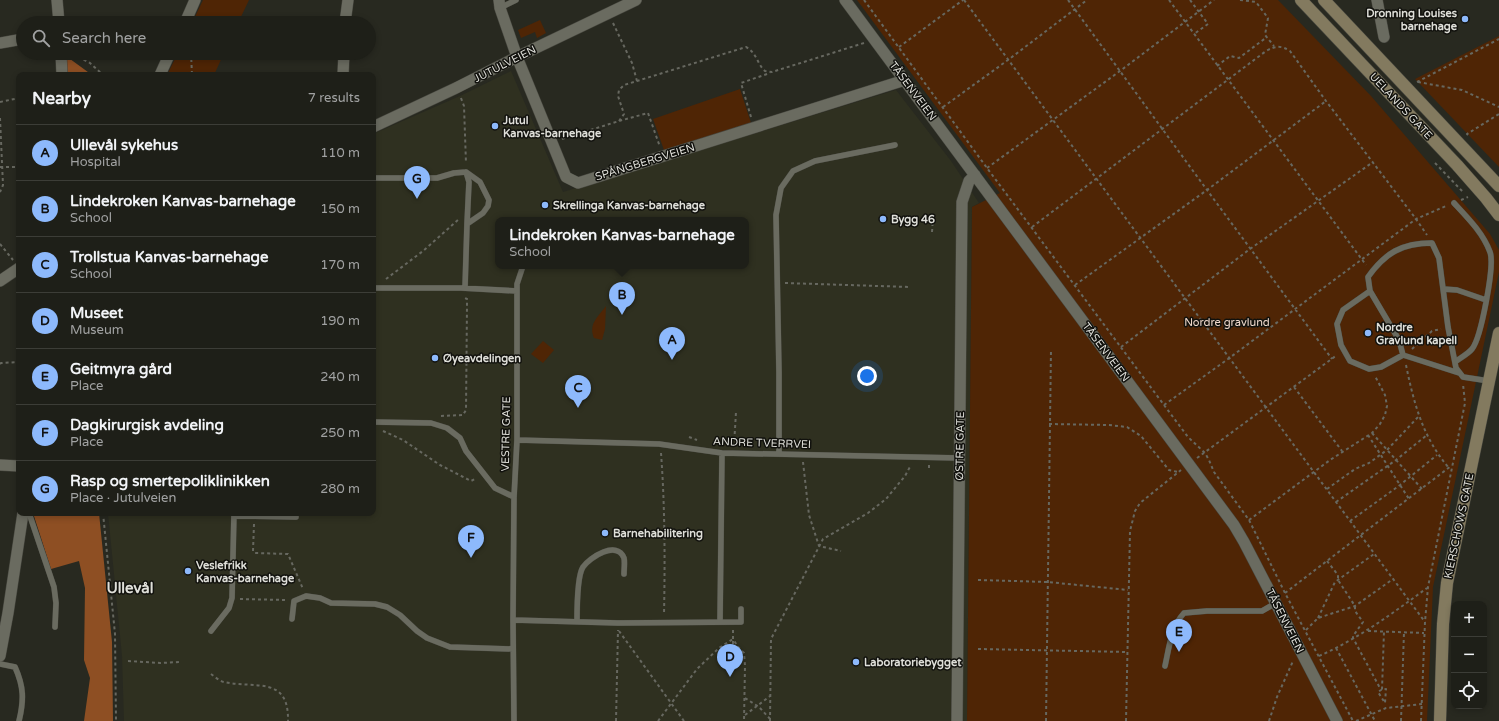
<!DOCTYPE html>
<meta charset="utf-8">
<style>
:root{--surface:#1e1f18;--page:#262721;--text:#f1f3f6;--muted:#a1a2a2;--line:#3c3d37;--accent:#8db9fc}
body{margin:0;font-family:"Varela Round",sans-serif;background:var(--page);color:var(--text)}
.controls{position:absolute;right:12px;bottom:12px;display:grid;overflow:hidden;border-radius:8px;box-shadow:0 2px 6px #0003}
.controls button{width:36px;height:36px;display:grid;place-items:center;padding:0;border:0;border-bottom:1px solid var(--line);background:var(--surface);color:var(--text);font:20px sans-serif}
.you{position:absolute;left:867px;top:376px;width:14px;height:14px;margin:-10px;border:3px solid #fff;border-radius:50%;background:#1a73e8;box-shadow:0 0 0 6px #1a73e833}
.badge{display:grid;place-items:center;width:26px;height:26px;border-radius:50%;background:var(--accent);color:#111;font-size:13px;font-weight:700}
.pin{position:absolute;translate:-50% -33px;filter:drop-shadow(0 1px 2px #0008)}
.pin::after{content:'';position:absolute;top:21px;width:14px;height:12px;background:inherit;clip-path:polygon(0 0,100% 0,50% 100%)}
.popup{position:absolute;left:495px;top:217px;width:254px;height:52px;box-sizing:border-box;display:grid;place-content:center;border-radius:8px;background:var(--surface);filter:drop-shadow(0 1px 3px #0005);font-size:13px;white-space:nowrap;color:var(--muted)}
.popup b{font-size:15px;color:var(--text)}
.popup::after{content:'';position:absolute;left:50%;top:100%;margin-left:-8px;border:8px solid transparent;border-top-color:var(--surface)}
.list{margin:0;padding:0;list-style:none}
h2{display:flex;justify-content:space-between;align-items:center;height:52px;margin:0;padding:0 16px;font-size:17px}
h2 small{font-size:13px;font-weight:400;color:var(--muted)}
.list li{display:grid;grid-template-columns:26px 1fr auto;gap:12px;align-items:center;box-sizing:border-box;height:56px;padding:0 16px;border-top:1px solid var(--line)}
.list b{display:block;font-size:15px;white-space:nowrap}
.list p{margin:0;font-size:13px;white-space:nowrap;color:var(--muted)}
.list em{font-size:13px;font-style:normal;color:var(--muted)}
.icon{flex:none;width:22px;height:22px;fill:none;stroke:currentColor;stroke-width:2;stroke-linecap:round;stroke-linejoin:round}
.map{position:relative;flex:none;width:1499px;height:721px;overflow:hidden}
.search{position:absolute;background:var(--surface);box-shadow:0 2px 6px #0003;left:16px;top:16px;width:360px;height:44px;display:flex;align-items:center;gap:10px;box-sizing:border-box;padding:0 14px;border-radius:22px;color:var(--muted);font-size:15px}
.panel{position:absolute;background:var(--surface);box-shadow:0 2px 6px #0003;left:16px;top:72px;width:360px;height:444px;border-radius:8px}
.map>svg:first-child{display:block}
.built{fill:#2f3020;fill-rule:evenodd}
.green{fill:#4f2505}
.forest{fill:#8e4f23}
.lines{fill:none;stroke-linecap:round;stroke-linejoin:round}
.lane-casing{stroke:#47473f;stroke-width:6}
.street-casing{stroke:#47473f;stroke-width:12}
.secondary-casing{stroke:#47473f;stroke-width:13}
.path{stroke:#676860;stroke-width:2;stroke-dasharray:3 3;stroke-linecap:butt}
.lane{stroke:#6a6b60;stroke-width:5.5}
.street{stroke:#6a6b60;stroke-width:11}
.secondary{stroke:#837a5f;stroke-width:12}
.poi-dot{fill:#8db9fc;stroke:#11110d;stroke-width:1.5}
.labels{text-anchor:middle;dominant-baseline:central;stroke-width:3;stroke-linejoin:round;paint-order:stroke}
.poi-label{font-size:11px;font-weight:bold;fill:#dfdfd9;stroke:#11110d;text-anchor:start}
.street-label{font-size:11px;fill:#dfdfd9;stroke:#11110d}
.park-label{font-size:11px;fill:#f0d9cb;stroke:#11110d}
.district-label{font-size:15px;font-weight:bold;fill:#dfdfd9;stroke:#11110d}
</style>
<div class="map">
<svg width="1499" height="721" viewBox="0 0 1499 721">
<rect width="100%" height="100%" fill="#282920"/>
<path class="built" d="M511,71L563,192L896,90L951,161L979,203L972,207L967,721H124L122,656L108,513H373V134L460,96ZM498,220H746V266H498Z"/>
<path class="green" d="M203,0H249L238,23H192Z
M857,0H1278L1371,96L1490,234L1499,250V272L1433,587L1427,721H967L972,207L1000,193Z
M540,20L546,33L537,38L535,32L521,38L518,30Z
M1499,36V167L1415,79Z
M178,53H224L214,75H167Z
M740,89L752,126L665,153L653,119Z
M606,306L605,329L602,340L594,338C588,324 598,317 606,306Z
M543,341L554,350L543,363L531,354Z"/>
<path class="forest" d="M66,56L92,75H67Z
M33,513H99L112,642L113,721H84L90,678L84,660L85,588L79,561L51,569Z"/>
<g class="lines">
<defs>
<path id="lane" d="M500,8L516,0
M466,172L469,182L467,224
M373,178H437L454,173L466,172L480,182L489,200L488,206L483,213L467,224L465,288
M1454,203C1468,218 1483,233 1490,252C1495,265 1481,338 1472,349C1468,354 1460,358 1455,362
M373,288H461L517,291V440L514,497L513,620L514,721
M1443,289L1457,290L1486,300
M517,291V284L523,266
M1370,291L1343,310L1337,324L1341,345L1350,361L1369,369L1381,367L1403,355L1399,340L1370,291L1368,277C1385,253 1402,243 1432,243L1439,258L1448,327L1456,368L1463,377L1489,381
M1403,355L1459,373
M373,422L431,423L447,428L460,438L466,451L495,488L514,497
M517,440L659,444L722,453L959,458
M779,454V372L776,215L781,188L793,171L815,161L895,145
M29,513L54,587L56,603L55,627
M234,516L296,517
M292,619L294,601L306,596L320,598L331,603L375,604L387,607L400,615L417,631L427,638L450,647L513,649
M513,620L618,623L741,622V609
M577,622C577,610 577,576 583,567C590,557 617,540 624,558C625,562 624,569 624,574
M720,622L722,453
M211,631L229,608L232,598L234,513
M0,664L15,667C24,687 24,700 19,721
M1165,666C1169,648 1171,627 1184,613L1207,611H1262L1276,603"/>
<path id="street" d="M57,0L59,23
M499,0L500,8L517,57L566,177L578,183L905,80
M845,0L1234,525L1244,542L1337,721
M1377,0L1384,37
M185,23L195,0
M345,23L348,0
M0,43L23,39
M61,53L62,75
M160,75L170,53
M343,75L344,53
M373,127L456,88L517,57L636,0
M0,281L19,268
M0,465L19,466
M0,656L8,613L23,513
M957,721L962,202L969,181L975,175"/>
<path id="secondary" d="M1301,0L1457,165L1486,198L1499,215
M1324,0L1499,186
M1440,721L1443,624L1447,583L1499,333"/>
</defs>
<use href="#lane" class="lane-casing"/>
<use href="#street" class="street-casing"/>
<use href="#secondary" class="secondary-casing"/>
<path class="path" d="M864,0L987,168L1164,405L1188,437L1205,453L1209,460L1214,472L1249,520L1285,593L1353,721
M964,0L1425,622
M1068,0L1207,190L1332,359
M1169,0L1366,265
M1190,0L1208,24L1194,34
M1240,0L1256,2L1268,18L1265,35L1274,46
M613,23L632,63L637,81
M899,47L963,0
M191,53L192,75
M73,54L90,63L103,75
M1217,66L1230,56L1239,58L1267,37
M1417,82L1499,39
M1418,82L1462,90L1499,107
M461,98L464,106L466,163
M0,102L19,98
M943,107L1008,60L1087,0
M751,117L741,83L770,73
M0,118L3,185L0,192
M619,121L624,114L618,96L619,90L624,85L637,81L746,47C757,53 757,64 765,71L772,72L864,43
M1468,135L1467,134L1499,114
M562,139L619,121L648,113L660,147
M1435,163L1463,192
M0,167H19
M987,168L1120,71L1214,0
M1461,200L1468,197
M1032,227L1266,51C1275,46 1281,45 1290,51L1326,101L1416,219L1427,235
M932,232L933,218
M0,244L13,260
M386,279L423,251L458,220
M785,283L910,287
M1075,285L1207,190L1326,101
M1121,347L1250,249L1373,162
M1412,349L1432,331L1441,329
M0,364L1,363L19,362
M1406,365C1414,404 1423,438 1449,468
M1294,387L1342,451
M1164,405L1228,359L1416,219L1446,206
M441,416L463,415L466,410L467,305V299L463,297
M1049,424L1109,425L1127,427L1141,436L1169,470L1178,472
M383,431L403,440L440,465L471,481L475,479
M1372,433L1422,489
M1368,435L1409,499
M689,437L697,440
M734,446L736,412
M661,453C665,507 665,561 664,615
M1197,458L1337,355
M803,462L809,515L819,546L841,551
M929,465V470
M1327,489L1355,469L1369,463L1387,450L1419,416
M1336,502L1396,460L1427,435
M103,513L115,634L116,721
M1249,520L1330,460L1372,433L1380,424L1385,415L1387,406L1385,395L1375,376
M1350,521L1400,485L1437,455
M254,524L253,551L255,553L288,554L303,589
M1327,561L1338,575V580L1355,606V611L1363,622L1353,636V638L1381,690L1378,692L1385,703L1386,689L1382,690L1384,631
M978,580L1048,582L1128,590
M1285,593L1451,466
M240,599L287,600
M1318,618L1335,582L1374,554
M733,630V639L738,647L744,653L745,666L744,721
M1306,630L1318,618L1355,606L1393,579
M619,631L684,721
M1368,631L1424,633
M733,641V649
M1336,648L1375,721
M978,649L1127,652
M1319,656C1358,639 1393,613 1427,588
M128,661L160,663L180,662
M211,674C215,677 220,681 224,682C255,689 289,675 288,721
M745,698L759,707L772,721
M745,715L757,706L770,696
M616,721L618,630
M658,721L697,669L719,648L733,639
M770,721L771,639L823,539L868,513L886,499L905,476L911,465
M1046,721L1051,349
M1126,721L1130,531L1135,511L1140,503L1181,470
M1269,721L1277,697L1293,661
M1356,721L1386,708L1422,704
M1401,721L1404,632
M1421,721L1425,622L1428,587L1465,403L1463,384"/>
<use href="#lane" class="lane"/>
<use href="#street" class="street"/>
<use href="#secondary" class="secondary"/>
</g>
<g class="poi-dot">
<circle cx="1465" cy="19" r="4"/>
<circle cx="495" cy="126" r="4"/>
<circle cx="545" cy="205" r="4"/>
<circle cx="883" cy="219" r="4"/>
<circle cx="1368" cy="333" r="4"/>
<circle cx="435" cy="358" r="4"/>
<circle cx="605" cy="533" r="4"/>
<circle cx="188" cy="571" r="4"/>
<circle cx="856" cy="662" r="4"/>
</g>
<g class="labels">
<g class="poi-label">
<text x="1457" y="13" text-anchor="end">Dronning Louises<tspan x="1457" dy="13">barnehage</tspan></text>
<text x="503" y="120">Jutul<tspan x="503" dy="13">Kanvas-barnehage</tspan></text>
<text x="553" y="205">Skrellinga Kanvas-barnehage</text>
<text x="891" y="219">Bygg 46</text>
<text x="1376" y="327">Nordre<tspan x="1376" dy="13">Gravlund kapell</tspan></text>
<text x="443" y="358">Øyeavdelingen</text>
<text x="613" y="533">Barnehabilitering</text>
<text x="196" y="565">Veslefrikk<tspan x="196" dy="13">Kanvas-barnehage</tspan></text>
<text x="864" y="662">Laboratoriebygget</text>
</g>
<g class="street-label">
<text transform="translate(505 64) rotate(-27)">JUTULVEIEN</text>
<text transform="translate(913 91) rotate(53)">TÅSENVEIEN</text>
<text transform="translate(1401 106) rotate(47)">UELANDS GATE</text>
<text transform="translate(645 162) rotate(-17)">SPÅNGBERGVEIEN</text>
<text transform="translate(1106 352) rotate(53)">TÅSENVEIEN</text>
<text transform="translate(506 434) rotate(-89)">VESTRE GATE</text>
<text transform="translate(762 443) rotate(2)">ANDRE TVERRVEI</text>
<text transform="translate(960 446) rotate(-89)">ØSTRE GATE</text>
<text transform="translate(1459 526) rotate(-78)">KIERSCHOWS GATE</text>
<text transform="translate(1285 621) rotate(63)">TÅSENVEIEN</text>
</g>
<g class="park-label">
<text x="1227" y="322">Nordre gravlund</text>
</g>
<g class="district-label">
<text x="130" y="588">Ullevål</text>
</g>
</g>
</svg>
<div class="controls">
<button>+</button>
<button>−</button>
<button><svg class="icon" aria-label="locate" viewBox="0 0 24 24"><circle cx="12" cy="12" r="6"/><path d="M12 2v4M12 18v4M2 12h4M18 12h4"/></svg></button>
</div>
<div class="you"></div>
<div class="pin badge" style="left:672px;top:360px">A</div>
<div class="pin badge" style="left:622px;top:315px">B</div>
<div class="popup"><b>Lindekroken Kanvas-barnehage</b>School</div>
<div class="pin badge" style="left:578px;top:408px">C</div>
<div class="pin badge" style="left:730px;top:677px">D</div>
<div class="pin badge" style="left:1179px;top:652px">E</div>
<div class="pin badge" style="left:471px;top:558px">F</div>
<div class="pin badge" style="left:417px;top:199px">G</div>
<div class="search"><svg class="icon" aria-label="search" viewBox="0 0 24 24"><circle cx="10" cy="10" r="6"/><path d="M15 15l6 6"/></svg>Search here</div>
<section class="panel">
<h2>Nearby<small>7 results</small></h2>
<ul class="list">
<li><span class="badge">A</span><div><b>Ullevål sykehus</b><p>Hospital</p></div><em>110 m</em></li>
<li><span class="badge">B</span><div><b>Lindekroken Kanvas-barnehage</b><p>School</p></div><em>150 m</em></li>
<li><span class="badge">C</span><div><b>Trollstua Kanvas-barnehage</b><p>School</p></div><em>170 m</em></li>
<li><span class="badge">D</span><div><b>Museet</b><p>Museum</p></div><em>190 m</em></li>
<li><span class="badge">E</span><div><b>Geitmyra gård</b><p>Place</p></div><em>240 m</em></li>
<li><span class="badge">F</span><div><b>Dagkirurgisk avdeling</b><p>Place</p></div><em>250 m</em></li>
<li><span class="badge">G</span><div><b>Rasp og smertepoliklinikken</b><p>Place · Jutulveien</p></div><em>280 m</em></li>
</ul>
</section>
</div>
